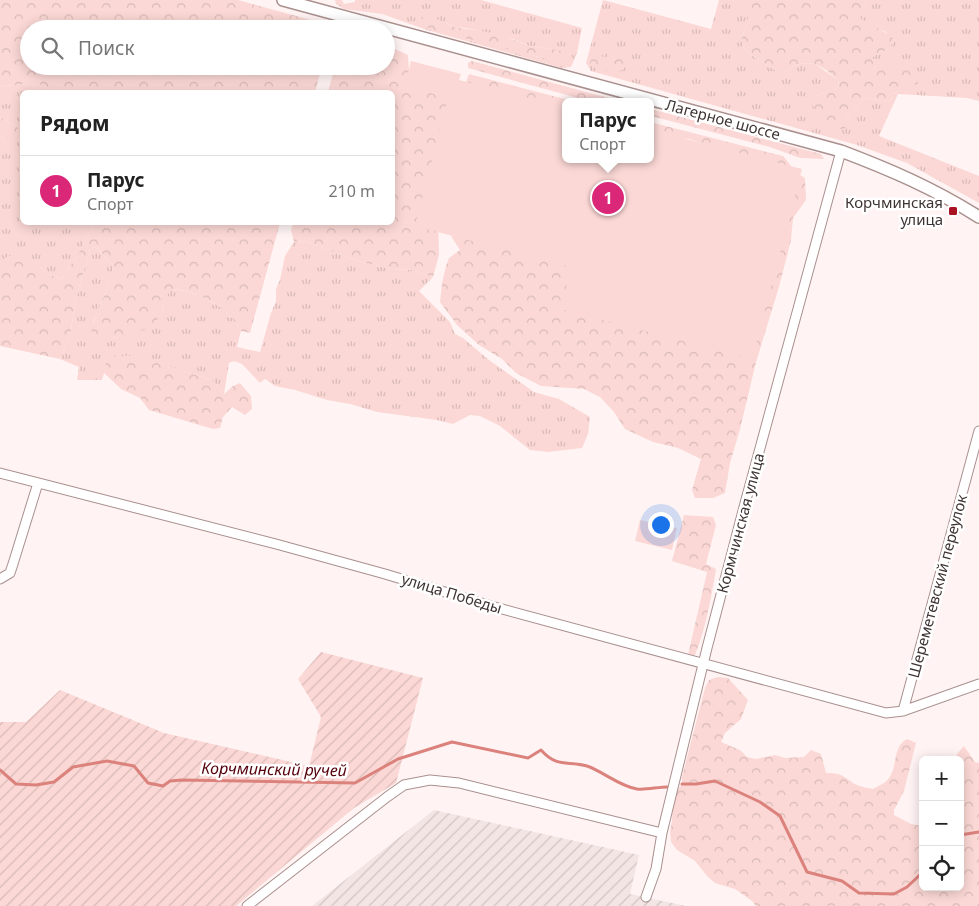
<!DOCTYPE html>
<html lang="ru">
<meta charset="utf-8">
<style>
:root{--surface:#fff;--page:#f2f2f2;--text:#222;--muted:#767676;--line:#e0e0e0;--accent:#db2777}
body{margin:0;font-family:"Noto Sans",sans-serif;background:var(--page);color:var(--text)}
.controls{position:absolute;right:15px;bottom:15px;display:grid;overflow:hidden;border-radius:8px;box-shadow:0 2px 12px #0003}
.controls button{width:45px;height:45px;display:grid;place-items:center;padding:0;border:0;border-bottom:1px solid var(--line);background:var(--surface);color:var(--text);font:25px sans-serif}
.you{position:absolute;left:660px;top:524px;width:18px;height:18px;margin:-12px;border:4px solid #fff;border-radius:50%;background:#1a73e8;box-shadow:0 0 0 8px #1a73e833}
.badge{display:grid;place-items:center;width:32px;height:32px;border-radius:50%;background:var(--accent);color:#fff;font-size:16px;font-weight:700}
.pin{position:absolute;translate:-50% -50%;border:2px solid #fff;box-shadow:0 1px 5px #0006}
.popup{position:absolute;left:562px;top:98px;width:92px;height:65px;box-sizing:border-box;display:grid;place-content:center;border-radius:8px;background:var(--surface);filter:drop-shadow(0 1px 4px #0005);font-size:16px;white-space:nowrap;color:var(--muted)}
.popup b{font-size:19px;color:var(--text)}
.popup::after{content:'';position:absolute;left:50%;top:100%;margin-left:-10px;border:10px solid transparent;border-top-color:var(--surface)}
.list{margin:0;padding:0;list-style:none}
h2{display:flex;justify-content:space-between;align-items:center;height:65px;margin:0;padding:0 20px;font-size:21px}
h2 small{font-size:16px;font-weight:400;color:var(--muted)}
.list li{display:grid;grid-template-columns:32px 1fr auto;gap:15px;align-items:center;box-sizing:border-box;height:70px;padding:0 20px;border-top:1px solid var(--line)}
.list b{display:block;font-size:19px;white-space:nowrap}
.list p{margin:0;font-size:16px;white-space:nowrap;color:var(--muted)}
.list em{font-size:16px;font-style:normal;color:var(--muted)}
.icon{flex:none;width:28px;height:28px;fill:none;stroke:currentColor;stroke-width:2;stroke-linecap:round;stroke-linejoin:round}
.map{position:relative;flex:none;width:979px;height:906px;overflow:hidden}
.search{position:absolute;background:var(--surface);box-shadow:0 2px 12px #0003;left:20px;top:20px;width:375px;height:55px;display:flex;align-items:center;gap:12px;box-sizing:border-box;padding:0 18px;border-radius:28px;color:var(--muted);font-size:19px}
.panel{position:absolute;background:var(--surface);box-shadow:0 2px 12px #0003;left:20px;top:90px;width:375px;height:135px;border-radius:8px}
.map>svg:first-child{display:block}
.industrial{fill:url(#industrial-furrows)}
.grass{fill:url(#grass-tufts);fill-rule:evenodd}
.forest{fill:url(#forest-crowns)}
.garden{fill:url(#garden-furrows)}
.pitch{fill:#fbd8d5}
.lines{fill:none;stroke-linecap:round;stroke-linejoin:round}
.stream{stroke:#dc827d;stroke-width:3}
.street-casing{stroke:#a9908e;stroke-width:11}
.secondary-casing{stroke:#a9908e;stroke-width:14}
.street{stroke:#fff;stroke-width:9}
.secondary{stroke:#fff;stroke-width:11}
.poi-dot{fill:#a81223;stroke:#fff;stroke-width:2}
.labels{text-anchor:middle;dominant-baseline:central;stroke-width:5;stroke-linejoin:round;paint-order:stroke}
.street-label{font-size:15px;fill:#3e3433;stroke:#fff}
.poi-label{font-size:15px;fill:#3e3433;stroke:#fff;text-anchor:end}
.water-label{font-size:16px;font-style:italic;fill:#55010b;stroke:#fff}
</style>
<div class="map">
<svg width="979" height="906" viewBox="0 0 979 906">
<defs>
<pattern id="industrial-furrows" width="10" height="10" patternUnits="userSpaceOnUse" patternTransform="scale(1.25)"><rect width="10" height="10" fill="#f2e5e3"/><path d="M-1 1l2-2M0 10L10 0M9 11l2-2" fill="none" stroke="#d1c5c3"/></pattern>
<pattern id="grass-tufts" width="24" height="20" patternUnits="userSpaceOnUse" patternTransform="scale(1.25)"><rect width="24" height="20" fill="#fbd8d5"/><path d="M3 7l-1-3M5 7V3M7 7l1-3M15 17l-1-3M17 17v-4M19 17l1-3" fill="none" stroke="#d8bab7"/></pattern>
<pattern id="forest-crowns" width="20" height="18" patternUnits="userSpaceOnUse" patternTransform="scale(1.25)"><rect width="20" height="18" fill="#fbd8d5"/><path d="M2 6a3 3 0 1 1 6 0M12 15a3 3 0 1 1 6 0" fill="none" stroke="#d8bab7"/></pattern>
<pattern id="garden-furrows" width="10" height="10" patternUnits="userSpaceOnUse" patternTransform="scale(1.25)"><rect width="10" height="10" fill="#fbd8d5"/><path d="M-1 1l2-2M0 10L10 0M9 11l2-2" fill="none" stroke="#d8bab7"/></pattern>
</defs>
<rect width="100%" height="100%" fill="#fff4f3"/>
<path class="industrial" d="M434,810L639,855L630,894L686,906H312Z"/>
<path class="grass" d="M335,0H342L344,4L355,2V0H481L582,28L577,53L571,67L562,68L427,30L382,14L344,9L336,4ZM418,17L446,23L454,27L466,28L513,39L529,46L552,49L538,57Z
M603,0L711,29L719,0H747V24L741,40L745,51L775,70L787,71L793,66L804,63L815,64L838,80L839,87L813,97L845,130V119L865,98L888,102L900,89L892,66L875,71L872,57L890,48L886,32L871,26L859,18L866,0H979V101L967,98L898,94L879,136L979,176V203L907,163L857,145L591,71L586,63Z
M29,84L45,85L46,92H22V130L0,117V86Z
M0,137L22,140V222L95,223L77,256L61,279L47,274L37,264L0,262Z
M305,241L358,261L391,269L411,270L433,277L419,291L450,322L455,334L463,338L489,360L534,392L559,399L590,417L588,434L582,448L548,452L530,450L500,426L480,416L470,415L453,424L437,420L377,412L350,404L327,400L295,390L275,386L265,379L260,383L242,364L234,361L229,363L224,394L212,380L134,356L104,373L102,380H77L79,367L60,359L71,330L75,302L90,249L94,247C102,251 106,260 113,265L112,277L93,322L113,338L131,332L162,309L169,289C197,290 228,306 241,331L237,347L260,352L271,313L276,301V289L280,280L285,256L294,242Z"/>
<path class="forest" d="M0,0H238L333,26V29H29V66H322L315,92H46L45,85L29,84L0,86Z
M747,0H866L860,18C871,26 884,30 894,39L890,48L872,57L875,70C898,65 896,61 917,75L918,84L900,89L888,102L865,98L845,119V130L827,125L812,105L813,97L839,87L838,80L826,70L815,64L804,63L793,66L787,71L775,70L745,51L741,40L747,24Z
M418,17L435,18L454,27L499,34L529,46L552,49L566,52L569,57L563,63L433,30L418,24Z
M386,45L408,55L409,72L453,96L438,210L439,255L433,277L411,270L391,269L358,261L305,241L294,242L291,230L293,223L392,222V92H328L335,66H386Z
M615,50L624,51L629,56L627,64L622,70L615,72L596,69L590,63L592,56L607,57Z
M472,61L623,102H593L468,68V63Z
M469,74L576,102H566L565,113L466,82Z
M651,109L821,154L824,159L800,158L770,147L651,116Z
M0,117L22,130V141L0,137Z
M650,122L783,156L791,166L782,170L689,139L651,136Z
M800,175L805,178L806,200L793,218L791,240L779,287L756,362L740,429L730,463L725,493L713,498H695L692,490L701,459L678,448L653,442L625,429L614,412L600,397L584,389L541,386L516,373L502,359L479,345L457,325L440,302L442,283L446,266L449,258L460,250L451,236L460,229Z
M95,223H280L250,333L241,331C228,306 197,290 170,289L156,323L148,329L113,338L91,334C94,310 111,290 113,265C106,260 102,250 94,247L90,249L75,302L71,330L60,359L0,346V262L8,256L22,254L37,264L47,274L61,279L77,256Z
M115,355L134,356L148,360L212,380L224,394L233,386L240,383L251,396L252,409L245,415L232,407L223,417L220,428L213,429L149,410L140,398L121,389L104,373L106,363Z
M684,515L713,517L716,525L706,564L716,569C711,598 706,628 695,655H688L707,572L672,561Z
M718,677L728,678L748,700L741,719L725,733L721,742L740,750L747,757L756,759L775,755L785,758L804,757L811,750L821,754L826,773C840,773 842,775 853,783C858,786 866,788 873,789C878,786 886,783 889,778C898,766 892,747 907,739L916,743L904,791L894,810V815L911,824L923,826V887H960L961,773L960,760H957V754L964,746L975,762L979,763V906H756L752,901L735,889L715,883L708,877L695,861L677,850L671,842L670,832L672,821L673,802L676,792L682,784V777L705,688L709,680Z"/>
<path class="garden" d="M321,652L423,678L396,783L354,808L236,906H0V722H26L60,690L164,733L309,766L321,717L298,679Z"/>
<path class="pitch" d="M411,61L461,74L459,80L565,108L566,159H650L651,130L802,169L752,359L561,309L571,267L415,226L448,98L405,86Z
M640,520L677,528L672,550L635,541Z"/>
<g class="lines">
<path class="stream" d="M0,770L16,784L36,785L54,782L73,767L107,761L134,766L148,783L163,786L170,781L182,780L355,783L398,759L452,742L528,758L541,750C558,769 568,760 587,766C604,772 619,786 637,789C646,790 658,787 668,787
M682,784H696L715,781L760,802L780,816L807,872L842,881L859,893L894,894L907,887L923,872
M960,835L979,832"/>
<defs>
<path id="street" d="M0,473L276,544L385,574L491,606L886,713L903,711L979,684
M0,579L10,573L13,564L38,483
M903,711L979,431
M646,897L656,869L662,833L707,648L744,507L841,151
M247,906L387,797L404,785L430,780L459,783L662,833"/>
<path id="secondary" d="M283,0L841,151C891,170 933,188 979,217"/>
</defs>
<use href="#street" class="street-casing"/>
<use href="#secondary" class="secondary-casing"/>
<use href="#street" class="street"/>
<use href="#secondary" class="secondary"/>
</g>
<rect class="poi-dot" x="948" y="206" width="10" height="10" rx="2.5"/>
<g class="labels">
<g class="street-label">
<text transform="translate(723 119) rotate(15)">Лагерное шоссе</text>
<text transform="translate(740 523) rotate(-75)">Кормчинская улица</text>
<text transform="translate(937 586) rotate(-75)">Шереметевский переулок</text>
<text transform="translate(452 593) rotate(17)">улица Победы</text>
</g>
<g class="poi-label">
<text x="943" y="202">Корчминская<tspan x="943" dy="17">улица</tspan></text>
</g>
<g class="water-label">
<text transform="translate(274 769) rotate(1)">Корчминский ручей</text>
</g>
</g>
</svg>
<div class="controls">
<button>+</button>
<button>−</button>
<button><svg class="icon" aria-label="locate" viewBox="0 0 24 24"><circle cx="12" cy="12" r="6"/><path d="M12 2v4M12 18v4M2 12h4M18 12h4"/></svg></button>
</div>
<div class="you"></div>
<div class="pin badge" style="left:608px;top:198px">1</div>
<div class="popup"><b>Парус</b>Спорт</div>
<div class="search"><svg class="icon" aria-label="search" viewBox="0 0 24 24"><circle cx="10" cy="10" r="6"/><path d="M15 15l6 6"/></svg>Поиск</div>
<section class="panel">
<h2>Рядом<small></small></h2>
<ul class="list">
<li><span class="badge">1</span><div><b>Парус</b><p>Спорт</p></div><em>210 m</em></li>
</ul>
</section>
</div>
